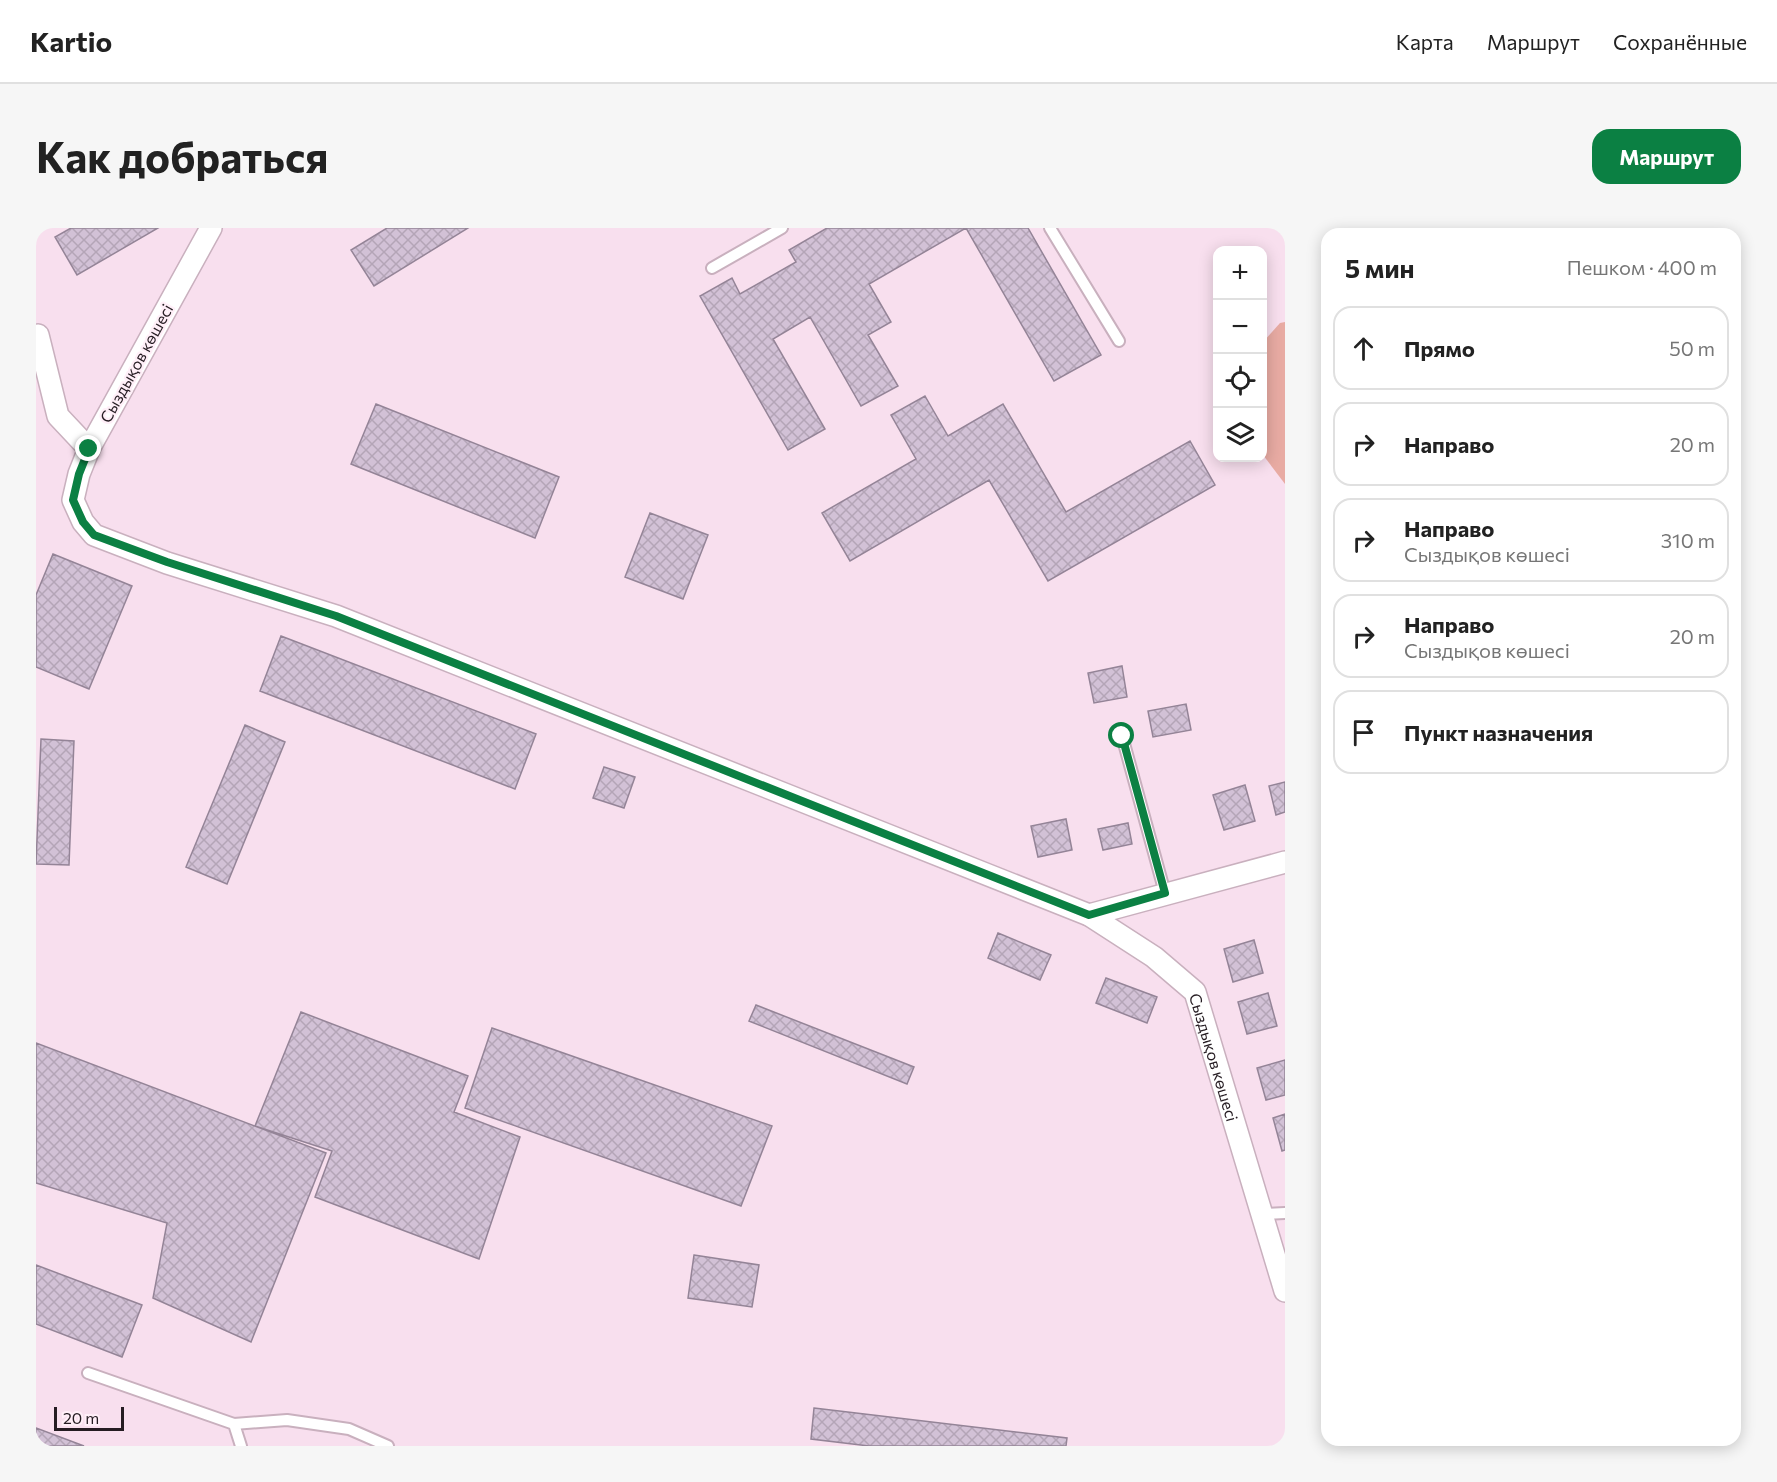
<!DOCTYPE html>
<html lang="ru">
<meta charset="utf-8">
<style>
:root{--surface:#fff;--page:#f6f6f6;--text:#222;--muted:#767676;--line:#e0e0e0;--accent:#0b8043}
body{margin:0;font-family:Commissioner,sans-serif;background:var(--page);color:var(--text)}
.controls{position:absolute;right:18px;top:18px;display:grid;overflow:hidden;border-radius:12px;box-shadow:0 3px 15px #0003}
.controls button{width:54px;height:54px;display:grid;place-items:center;padding:0;border:0;border-bottom:2px solid var(--line);background:var(--surface);color:var(--text);font:30px sans-serif}
.scale{position:absolute;left:18px;bottom:15px;width:70px;box-sizing:border-box;padding-left:6px;border:3px solid #251c22;border-top:0;font-size:16px;line-height:21px;white-space:nowrap;color:#251c22;-webkit-text-stroke:4px #ffeff8;paint-order:stroke}
.stop{position:absolute;width:18px;height:18px;margin:-14px;border:4px solid #0b8043;border-radius:50%;background:#fff}
.stop.end{background:#0b8043;border-color:#fff;box-shadow:0 2px 6px #0008}
.list{margin:0;padding:0;list-style:none}
h2{display:flex;justify-content:space-between;align-items:center;height:78px;margin:0;padding:0 24px;font-size:26px}
h2 small{font-size:20px;font-weight:400;color:var(--muted)}
.list li{display:grid;grid-template-columns:39px 1fr auto;gap:18px;align-items:center;box-sizing:border-box;height:84px;margin:0 12px 12px;padding:0 12px;border:2px solid var(--line);border-radius:18px}
.list b{display:block;font-size:22px;white-space:nowrap}
.list p{margin:0;font-size:20px;white-space:nowrap;color:var(--muted)}
.list em{font-size:20px;font-style:normal;color:var(--muted)}
.icon{flex:none;width:33px;height:33px;fill:none;stroke:currentColor;stroke-width:2;stroke-linecap:round;stroke-linejoin:round}
.map{position:relative;flex:none;width:1249px;height:1218px;overflow:hidden;border-radius:18px}
header{display:flex;align-items:center;gap:36px;box-sizing:border-box;height:84px;padding:0 30px;background:var(--surface);border-bottom:2px solid var(--line)}
header strong{font-size:28px}
nav{display:flex;gap:33px;margin-inline-start:auto;font-size:21px}
.intro{display:flex;align-items:center;justify-content:space-between;box-sizing:border-box;height:144px;padding:0 36px}
h1{margin:0;font-size:42px}
.button{padding:15px 27px;border-radius:18px;background:var(--accent);color:#fff;font-size:21px;font-weight:700}
main{display:flex;gap:36px;padding:0 36px}
aside{flex:1;background:var(--surface);border-radius:18px;box-shadow:0 3px 15px #0003}
.map>svg:first-child{display:block}
.park{fill:#e8aba3}
.building{fill:url(#building-cross-hatch);stroke:#948497;stroke-width:1.5}
.lines{fill:none;stroke-linecap:round;stroke-linejoin:round}
.service-casing{stroke:#c9b0be;stroke-width:14}
.minor-casing{stroke:#c9b0be;stroke-width:24}
.service{stroke:#fff;stroke-width:10}
.minor{stroke:#fff;stroke-width:21}
.route{stroke:#0b8043;stroke-width:8}
.labels{text-anchor:middle;dominant-baseline:central;stroke-width:4.5;stroke-linejoin:round;paint-order:stroke}
.street-label{font-size:16px;fill:#251c22;stroke:#ffeff8}
</style>
<header>
<strong>Kartio</strong>
<nav><a>Карта</a><a>Маршрут</a><a>Сохранённые</a></nav>
</header>
<div class="intro"><h1>Как добраться</h1><a class="button">Маршрут</a></div>
<main>
<div class="map">
<svg width="1249" height="1218" viewBox="0 0 1249 1218">
<defs>
<pattern id="building-cross-hatch" width="8" height="8" patternUnits="userSpaceOnUse" patternTransform="scale(1.5)"><rect width="8" height="8" fill="#d2c1d6"/><path d="M0 0l8 8M0 8l8-8" fill="none" stroke="#b4a5b7"/></pattern>
</defs>
<rect width="100%" height="100%" fill="#f8dfee"/>
<path class="park" d="M1249,94V256L1227,227V114L1244,95Z"/>
<path class="building" d="M35,0H122L41,47L19,9Z
M351,0H432L338,58L315,22Z
M791,0H930L833,56L855,94L832,107L862,158L825,178L774,89L737,111L789,201L752,222L664,68L696,50L704,66L760,34L753,22Z
M930,0H992L1065,127L1018,153Z
M889,168L912,208L967,176L1030,284L1154,213L1179,257L1012,353L953,252L814,333L786,285L880,231L855,187Z
M340,176L523,249L499,310L315,236Z
M614,285L672,307L647,371L589,349Z
M17,326L96,358L53,461L0,439V367Z
M245,408L500,506L479,561L224,463Z
M1086,438L1091,469L1058,475L1052,445Z
M1150,476L1155,502L1117,509L1112,483Z
M209,497L249,514L191,656L150,639Z
M5,511L38,513L33,637L0,636Z
M568,539L599,549L588,580L557,570Z
M1249,554V584L1240,587L1233,558Z
M1209,557L1219,593L1188,602L1177,567Z
M1030,591L1036,622L1002,629L995,598Z
M1092,595L1096,616L1067,622L1062,601Z
M962,705L1015,727L1004,752L952,730Z
M1218,712L1227,745L1197,754L1188,721Z
M1070,750L1121,769L1111,795L1060,775Z
M1232,765L1241,798L1211,806L1202,774Z
M720,777L878,839L871,856L713,793Z
M265,784L432,848L418,884L484,909L443,1031L279,969L296,923L219,898Z
M456,800L736,898L705,978L429,880Z
M0,815L290,925L215,1114L117,1070L131,995L0,955Z
M1249,832V867L1230,872L1221,840Z
M1249,886V922L1246,923L1237,890Z
M658,1027L723,1037L716,1079L652,1070Z
M0,1037L106,1077L86,1129L0,1096Z
M778,1180L1031,1210L1030,1218H833L775,1211Z
M0,1200L48,1218H0Z"/>
<g class="lines">
<defs>
<path id="service" d="M1014,0L1083,113
M676,40L746,0
M1086,508L1129,665
M1226,986L1249,985
M52,1145L198,1196L251,1192L313,1201L352,1218
M198,1196L205,1218"/>
<g id="minor">
<path id="s1" d="M175,0L53,221L43,246L37,272L47,294L58,307L131,335L300,388L1053,687L1118,729L1159,764L1249,1063"/>
<path d="M2,107L22,188L53,221"/>
<path d="M1053,687L1249,634"/>
</g>
</defs>
<use href="#service" class="service-casing"/>
<use href="#minor" class="minor-casing"/>
<use href="#service" class="service"/>
<use href="#minor" class="minor"/>
</g>
<g class="lines">
<path class="route" d="M53,221L43,246L37,272L47,294L58,307L131,334L300,388L1053,687L1129,665L1086,508"/>
</g>
<g class="labels">
<g class="street-label">
<text transform="translate(100 135) rotate(-61)">Сыздықов көшесі</text>
<text stroke="none"><textPath href="#s1" startOffset="1612">Сыздықов көшесі</textPath></text>
</g>
</g>
</svg>
<div class="controls">
<button>+</button>
<button>−</button>
<button><svg class="icon" aria-label="locate" viewBox="0 0 24 24"><circle cx="12" cy="12" r="6"/><path d="M12 2v4M12 18v4M2 12h4M18 12h4"/></svg></button>
<button><svg class="icon" aria-label="layers" viewBox="0 0 24 24"><path d="M12 4l9 5-9 5-9-5zM3 14l9 5 9-5"/></svg></button>
</div>
<div class="scale">20 m</div>
<div class="stop" style="left:1086px;top:508px"></div>
<div class="stop end" style="left:53px;top:221px"></div>
</div>
<aside>
<h2>5 мин<small>Пешком · 400 m</small></h2>
<ul class="list">
<li><svg class="icon" aria-label="ahead" viewBox="0 0 24 24"><path d="M12 20V5M6 11l6-6 6 6"/></svg><div><b>Прямо</b></div><em>50 m</em></li>
<li><svg class="icon" aria-label="right" viewBox="0 0 24 24"><path d="M7 20v-9h11M14 6l5 5-5 5"/></svg><div><b>Направо</b></div><em>20 m</em></li>
<li><svg class="icon" aria-label="right" viewBox="0 0 24 24"><path d="M7 20v-9h11M14 6l5 5-5 5"/></svg><div><b>Направо</b><p>Сыздықов көшесі</p></div><em>310 m</em></li>
<li><svg class="icon" aria-label="right" viewBox="0 0 24 24"><path d="M7 20v-9h11M14 6l5 5-5 5"/></svg><div><b>Направо</b><p>Сыздықов көшесі</p></div><em>20 m</em></li>
<li><svg class="icon" aria-label="arrive" viewBox="0 0 24 24"><path d="M6 21V4h12l-3 4 3 4H6"/></svg><div><b>Пункт назначения</b></div></li>
</ul>
</aside>
</main>
